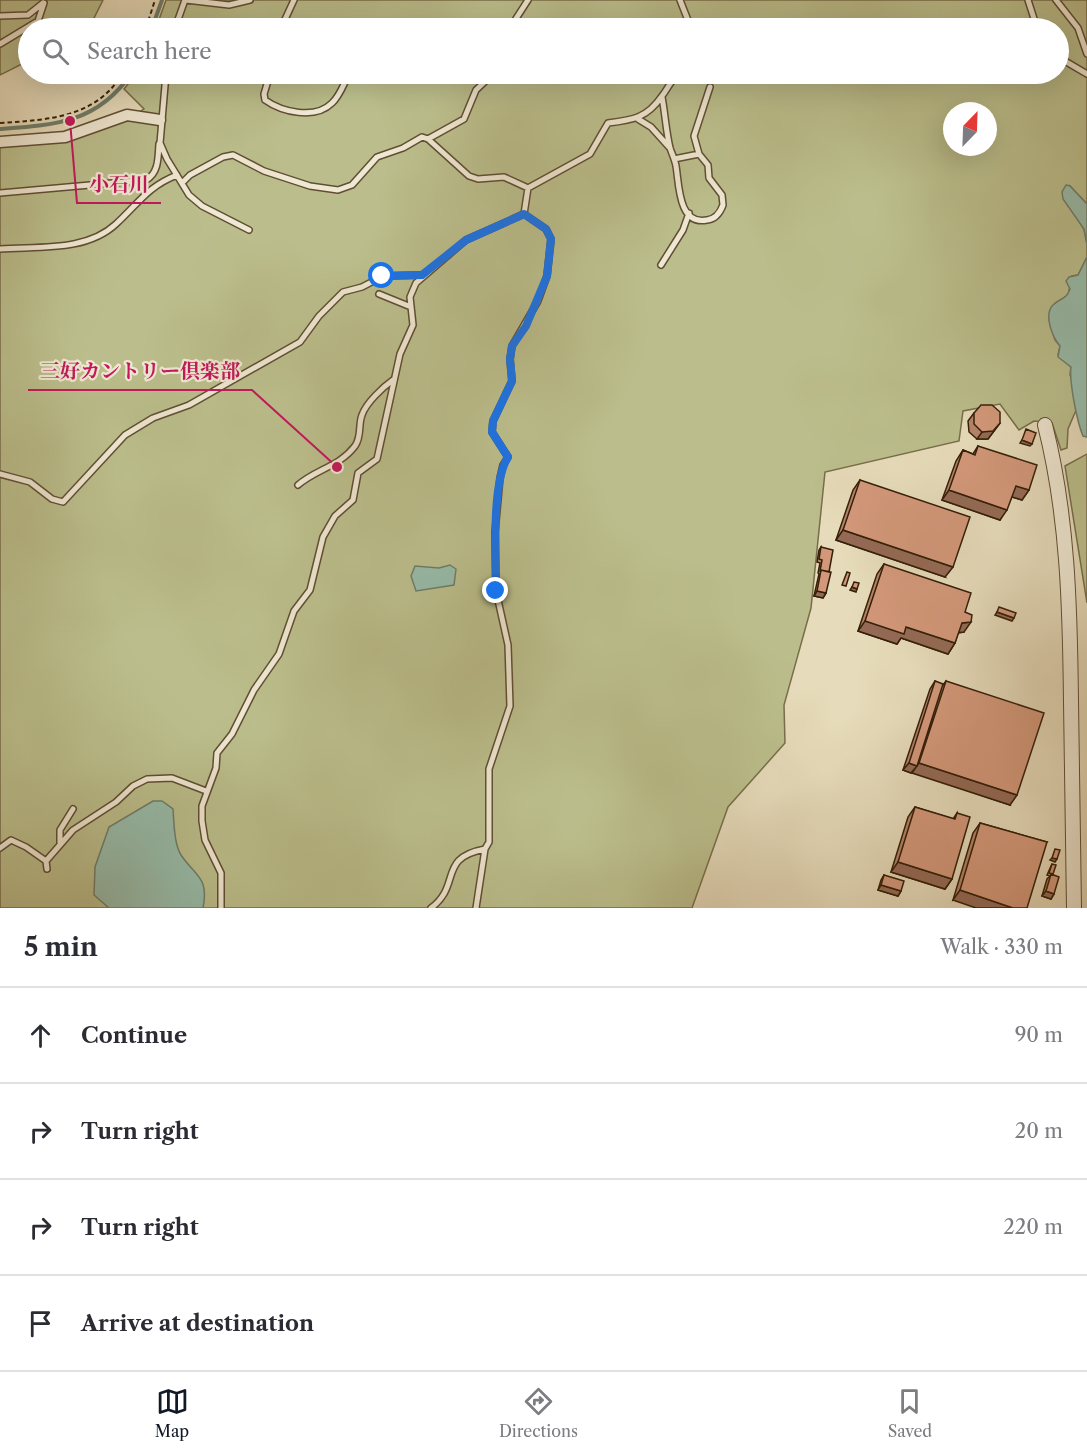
<!DOCTYPE html>
<meta charset="utf-8">
<style>
:root{--surface:#fff;--page:#f2f2f3;--text:#2b2b33;--muted:#7c7c81;--line:#e1e1e2;--accent:#111827}
body{margin:0;font-family:"Libre Caslon Text","Noto Serif JP",serif;background:var(--page);color:var(--text)}
.compass{position:absolute;left:943px;top:102px;width:54px;height:54px;border-radius:50%;background:var(--surface);box-shadow:0 6px 24px #0002;rotate:23deg}
.stop{position:absolute;width:18px;height:18px;margin:-14px;border:4px solid #1a73e8;border-radius:50%;background:#fff}
.stop.end{background:#1a73e8;border-color:#fff;box-shadow:0 2px 6px #0008}
.list{margin:0;padding:0;list-style:none}
h2{display:flex;justify-content:space-between;align-items:center;height:78px;margin:0;padding:0 24px;font-size:26px}
h2 small{font-size:20px;font-weight:400;color:var(--muted)}
.list li{display:grid;grid-template-columns:39px 1fr auto;gap:18px;align-items:center;box-sizing:border-box;height:96px;padding:0 24px;border-top:2px solid var(--line)}
.list b{display:block;font-size:22px;white-space:nowrap}
.list em{font-size:20px;font-style:normal;color:var(--muted)}
.icon{flex:none;width:33px;height:33px;fill:none;stroke:currentColor;stroke-width:2;stroke-linecap:round;stroke-linejoin:round}
.map{position:relative;flex:none;width:1087px;height:908px;overflow:hidden}
.search{position:absolute;background:var(--surface);box-shadow:0 6px 24px #0002;left:18px;right:18px;top:18px;height:66px;display:flex;align-items:center;gap:15px;box-sizing:border-box;padding:0 21px;border-radius:33px;color:var(--muted);font-size:22px}
.sheet{height:462px;background:var(--surface)}
nav{display:flex;justify-content:space-around;align-items:center;box-sizing:border-box;height:84px;border-top:2px solid var(--line);background:var(--surface);font-size:16px;color:var(--muted)}
nav a{display:grid;justify-items:center;gap:3px}
nav .on{color:var(--accent)}
.map>svg:first-child{display:block}
.green{fill:#bbbe8c;stroke:#786e4a;stroke-width:1.5;fill-rule:evenodd}
.water{fill:#97bcaa;stroke:#6f7d6a;stroke-width:1.5}
.lines{fill:none;stroke-linecap:round;stroke-linejoin:round}
.stream{stroke:#6f7d6a;stroke-width:4}
.service-casing{stroke:#604e35;stroke-width:8}
.minor-casing{stroke:#604e35;stroke-width:13}
.tertiary-casing{stroke:#604e35;stroke-width:16}
.path{stroke:#341f09;stroke-width:2;stroke-dasharray:4.5 3;stroke-linecap:butt}
.service{stroke:#efe8d2;stroke-width:5}
.minor{stroke:#efe8d2;stroke-width:10}
.tertiary{stroke:#efe8d2;stroke-width:14}
.wall{fill:#b58369;stroke:#341f09;stroke-width:1.5}
.shaded-wall{fill:#946a55;stroke:#341f09;stroke-width:1.5}
.building{fill:#d3987a;stroke:#341f09;stroke-width:1.5}
.route{stroke:#1a73e8;stroke-width:8}
.leader{fill:none;stroke:#c2185b;stroke-width:2}
.callout-dot{fill:#c2185b;stroke:#efe8d2;stroke-width:2}
.callout-label{font-size:20px;text-anchor:middle;font-weight:bold;fill:#c2185b;stroke:#efe8d2;stroke-width:4.5;stroke-linejoin:round;paint-order:stroke}
</style>
<div class="map">
<svg width="1087" height="908" viewBox="0 0 1087 908">
<rect width="100%" height="100%" fill="#e6dbba"/>
<filter id="stains"><feTurbulence type="fractalNoise" baseFrequency=".00333" numOctaves="4"/><feColorMatrix values="0 0 0 0 .2 0 0 0 0 .09 0 0 0 0 .02 0 0 0 .5 -.17"/></filter>
<radialGradient id="worn" r=".72"><stop offset=".6" stop-color="#630" stop-opacity="0"/><stop offset="1" stop-color="#630" stop-opacity=".3"/></radialGradient>
<path class="green" d="M0,0H103L89,28H28V61L0,75Z
M166,0H1087V204L1070,186L1069,205L1084,229L1087,244V257L1078,275L1072,276L1068,295L1056,303L1049,319L1055,340L1060,346L1058,355L1071,367L1070,375L1075,387L1077,408L1068,429L1067,448L1061,450L1052,423L1034,421L1019,430L1000,404L963,411L959,441L825,472L811,608L784,705L785,743L728,807L692,908H0V147C51,142 100,139 144,109L124,89L136,74H1058V28H156ZM952,111H988V147H952Z
M1087,454V603L1065,466Z"/>
<path class="water" d="M1066,185L1070,186L1087,204V244L1084,229L1063,199L1062,192Z
M1087,257V437L1083,436C1077,422 1069,381 1071,367L1058,357L1060,346C1053,338 1043,315 1053,305C1060,298 1066,300 1070,289L1066,281L1069,277L1078,275Z
M450,565L456,569L454,585L416,591L411,576L415,566L439,568Z
M153,801H162L173,809C174,822 174,844 181,855C196,877 209,877 203,908H109L94,895L95,867L109,827Z"/>
<g class="lines">
<path class="stream" d="M152,28L162,0
M0,129C55,125 97,123 131,74"/>
<defs>
<path id="service" d="M186,0L229,5L250,0
M680,0L691,28
M1028,0L1037,28
M1056,0L1078,28L1087,54
M0,16L28,15L43,3
M175,28L185,0
M281,28L294,0
M510,28L528,0
M0,44L38,21L44,3
M1058,57L1087,74
M166,74L160,143L167,159L189,195L202,206L249,230
M270,74L264,94L265,100C282,112 315,120 332,103C340,96 344,83 349,74
M662,97C665,113 666,131 670,148C672,154 675,160 676,166C679,183 678,226 707,220C716,219 720,213 723,205L722,195L709,178L708,165L699,154L694,136L710,87
M638,119L651,127L669,147
M428,139L464,119L476,90L493,74
M674,159L699,154
M182,183L190,175L223,157L233,155L264,171L310,186L338,190L352,185L377,157L403,148L422,137L428,139L469,176L478,179L504,177L528,188
M0,193L146,180C159,173 158,157 159,144
M0,249C38,246 86,252 116,224C139,203 147,187 177,175
M661,265L683,230L689,213
M379,294L411,307
M0,474L30,482L52,499L63,502L125,435L153,418L189,405L300,342L319,316L343,292L362,287L383,276L422,275
M298,485C316,469 339,467 355,446C362,436 358,425 362,415C366,403 383,387 393,380
M60,843V830L73,809
M0,848L11,840L26,847L46,861L47,869
M46,861L73,830L116,802L133,786L147,779L172,778L206,791
M221,908V873L205,840L202,821V806L216,768L217,753L232,734L254,690L279,654L294,611L310,590L323,537L335,516L353,500L358,473L377,459L400,354L413,325L410,297L416,283L466,240L524,214
M431,908C462,885 437,858 485,849L489,842V769L510,706L508,645L496,591L495,532L500,478L503,465L508,457L492,432L493,421L512,381L510,359L512,346L538,301L547,276L551,239L546,229L524,214L528,188L590,154L608,123C633,120 647,118 662,96C669,87 670,81 679,74
M476,908L485,849"/>
<path id="minor" d="M0,142L65,137L127,115L160,120"/>
<path id="tertiary" d="M1045,425C1068,516 1070,608 1071,702C1072,771 1073,839 1074,908"/>
</defs>
<use href="#service" class="service-casing"/>
<use href="#minor" class="minor-casing"/>
<use href="#tertiary" class="tertiary-casing"/>
<path class="path" d="M146,28L155,0
M0,123C47,120 96,118 122,74"/>
<use href="#service" class="service"/>
<use href="#minor" class="minor"/>
<use href="#tertiary" class="tertiary"/>
</g>
<path class="wall" d="M974,413L1000,423L988,439H977L969,432L968,421Z
M978,446L1029,490L1022,500L1012,497L1000,520L942,500L956,461L963,450L973,454Z
M860,480L945,577L836,540L853,490Z
M821,547L826,593L823,598L814,596L819,574L818,573L820,563L817,562L819,550Z
M884,564L965,612L964,632L958,633L955,643L948,654L901,638L897,644L858,631L877,574Z
M935,681L943,685L946,681L1010,805L912,772L911,773L903,770L930,689Z
M915,807L953,819L957,813L952,879L945,889L891,872L908,817Z
M980,823L1047,842L953,900L973,833Z
M1052,864L1054,894L1051,899L1042,896L1047,879L1050,876L1047,875Z
M884,875L901,891L898,896L878,890L881,880Z"/>
<path class="shaded-wall" d="M1000,423L988,439H977L982,432Z
M1022,440L1032,444L1030,446L1020,443Z
M1016,486L1029,490L1022,500L1009,496Z
M949,490L1007,510L1000,520L942,500Z
M843,530L953,567L945,577L836,540Z
M852,587L857,589L856,592L850,590Z
M817,591L826,593L823,598L814,596Z
M997,612L1014,618L1012,621L995,615Z
M865,621L906,627L955,643L948,654L901,638L897,644L858,631Z
M971,622L964,632L954,633L962,623Z
M909,763L917,766L911,773L903,770Z
M919,763L1017,795L1010,805L912,773Z
M1052,858L1057,859L1055,862L1050,860Z
M898,862L952,879L945,889L891,872Z
M881,885L901,891L898,896L878,890Z
M960,890L1013,908H976L953,900Z
M1046,891L1054,894L1051,899L1042,896Z"/>
<path class="building" d="M981,405H992L1000,412V423L993,431L982,432L974,424V413Z
M1026,429L1036,433L1032,444L1022,440Z
M978,446L1037,465L1029,490L1016,486L1007,510L949,490L963,450L975,455Z
M860,480L970,517L953,567L843,530Z
M821,547L833,550L829,572L821,570V571H820L822,560L819,559Z
M884,564L971,593L965,612L972,615L971,622L962,623L955,643L906,627L904,634L865,621Z
M821,570L831,572L826,593L817,591Z
M847,572L850,573L846,586L842,585Z
M854,582L859,583L857,589L852,587Z
M999,607L1016,613L1014,618L997,612Z
M935,681L943,684L917,766L909,763Z
M946,681L1044,713L1017,795L919,763Z
M915,807L955,819L957,813L970,817L952,879L898,862Z
M980,823L1047,842L1027,908H1013L960,890Z
M1055,849L1060,850L1057,859L1052,858Z
M1052,864L1056,865L1053,874L1049,873Z
M1051,874L1059,877L1054,894L1046,891Z
M884,875L904,881L901,891L881,885Z"/>
<g class="lines">
<path class="route" d="M382,276L422,275L466,240L524,214L546,229L551,239L547,276L526,326L512,346L510,359L512,381L493,421L492,432L508,457C491,484 496,558 496,591"/>
</g>
<path class="leader" d="M70 121L77 203H161M337 467L252 390H28"/>
<g class="callout-dot">
<circle cx="70" cy="121" r="6"/>
<circle cx="337" cy="467" r="6"/>
</g>
<g class="callout-label">
<text x="119" y="191">小石川</text>
<text x="140" y="378">三好カントリー倶楽部</text>
</g>
<rect width="100%" height="100%" filter="url(#stains)"/>
<rect width="100%" height="100%" fill="url(#worn)"/>
</svg>
<svg class="compass" viewBox="-18 -18 36 36"><path d="M0-13l5 13h-10z" fill="#e53935"/><path d="M0 13l5-13h-10z" fill="#7c7c81"/></svg>
<div class="stop" style="left:382px;top:276px"></div>
<div class="stop end" style="left:496px;top:591px"></div>
<div class="search"><svg class="icon" aria-label="search" viewBox="0 0 24 24"><circle cx="10" cy="10" r="6"/><path d="M15 15l6 6"/></svg>Search here</div>
</div>
<section class="sheet">
<h2>5 min<small>Walk · 330 m</small></h2>
<ul class="list">
<li><svg class="icon" aria-label="ahead" viewBox="0 0 24 24"><path d="M12 20V5M6 11l6-6 6 6"/></svg><div><b>Continue</b></div><em>90 m</em></li>
<li><svg class="icon" aria-label="right" viewBox="0 0 24 24"><path d="M7 20v-9h11M14 6l5 5-5 5"/></svg><div><b>Turn right</b></div><em>20 m</em></li>
<li><svg class="icon" aria-label="right" viewBox="0 0 24 24"><path d="M7 20v-9h11M14 6l5 5-5 5"/></svg><div><b>Turn right</b></div><em>220 m</em></li>
<li><svg class="icon" aria-label="arrive" viewBox="0 0 24 24"><path d="M6 21V4h12l-3 4 3 4H6"/></svg><div><b>Arrive at destination</b></div></li>
</ul>
</section>
<nav>
<a class="on"><svg class="icon" aria-label="map" viewBox="0 0 24 24"><path d="M3 6l6-2 6 2 6-2v14l-6 2-6-2-6 2zM9 4v14M15 6v14"/></svg>Map</a>
<a><svg class="icon" aria-label="directions" viewBox="0 0 24 24"><path d="M12 3l9 9-9 9-9-9zM9 14v-3h6M13 9l2 2-2 2"/></svg>Directions</a>
<a><svg class="icon" aria-label="saved" viewBox="0 0 24 24"><path d="M7 4h10v16l-5-4-5 4z"/></svg>Saved</a>
</nav>
